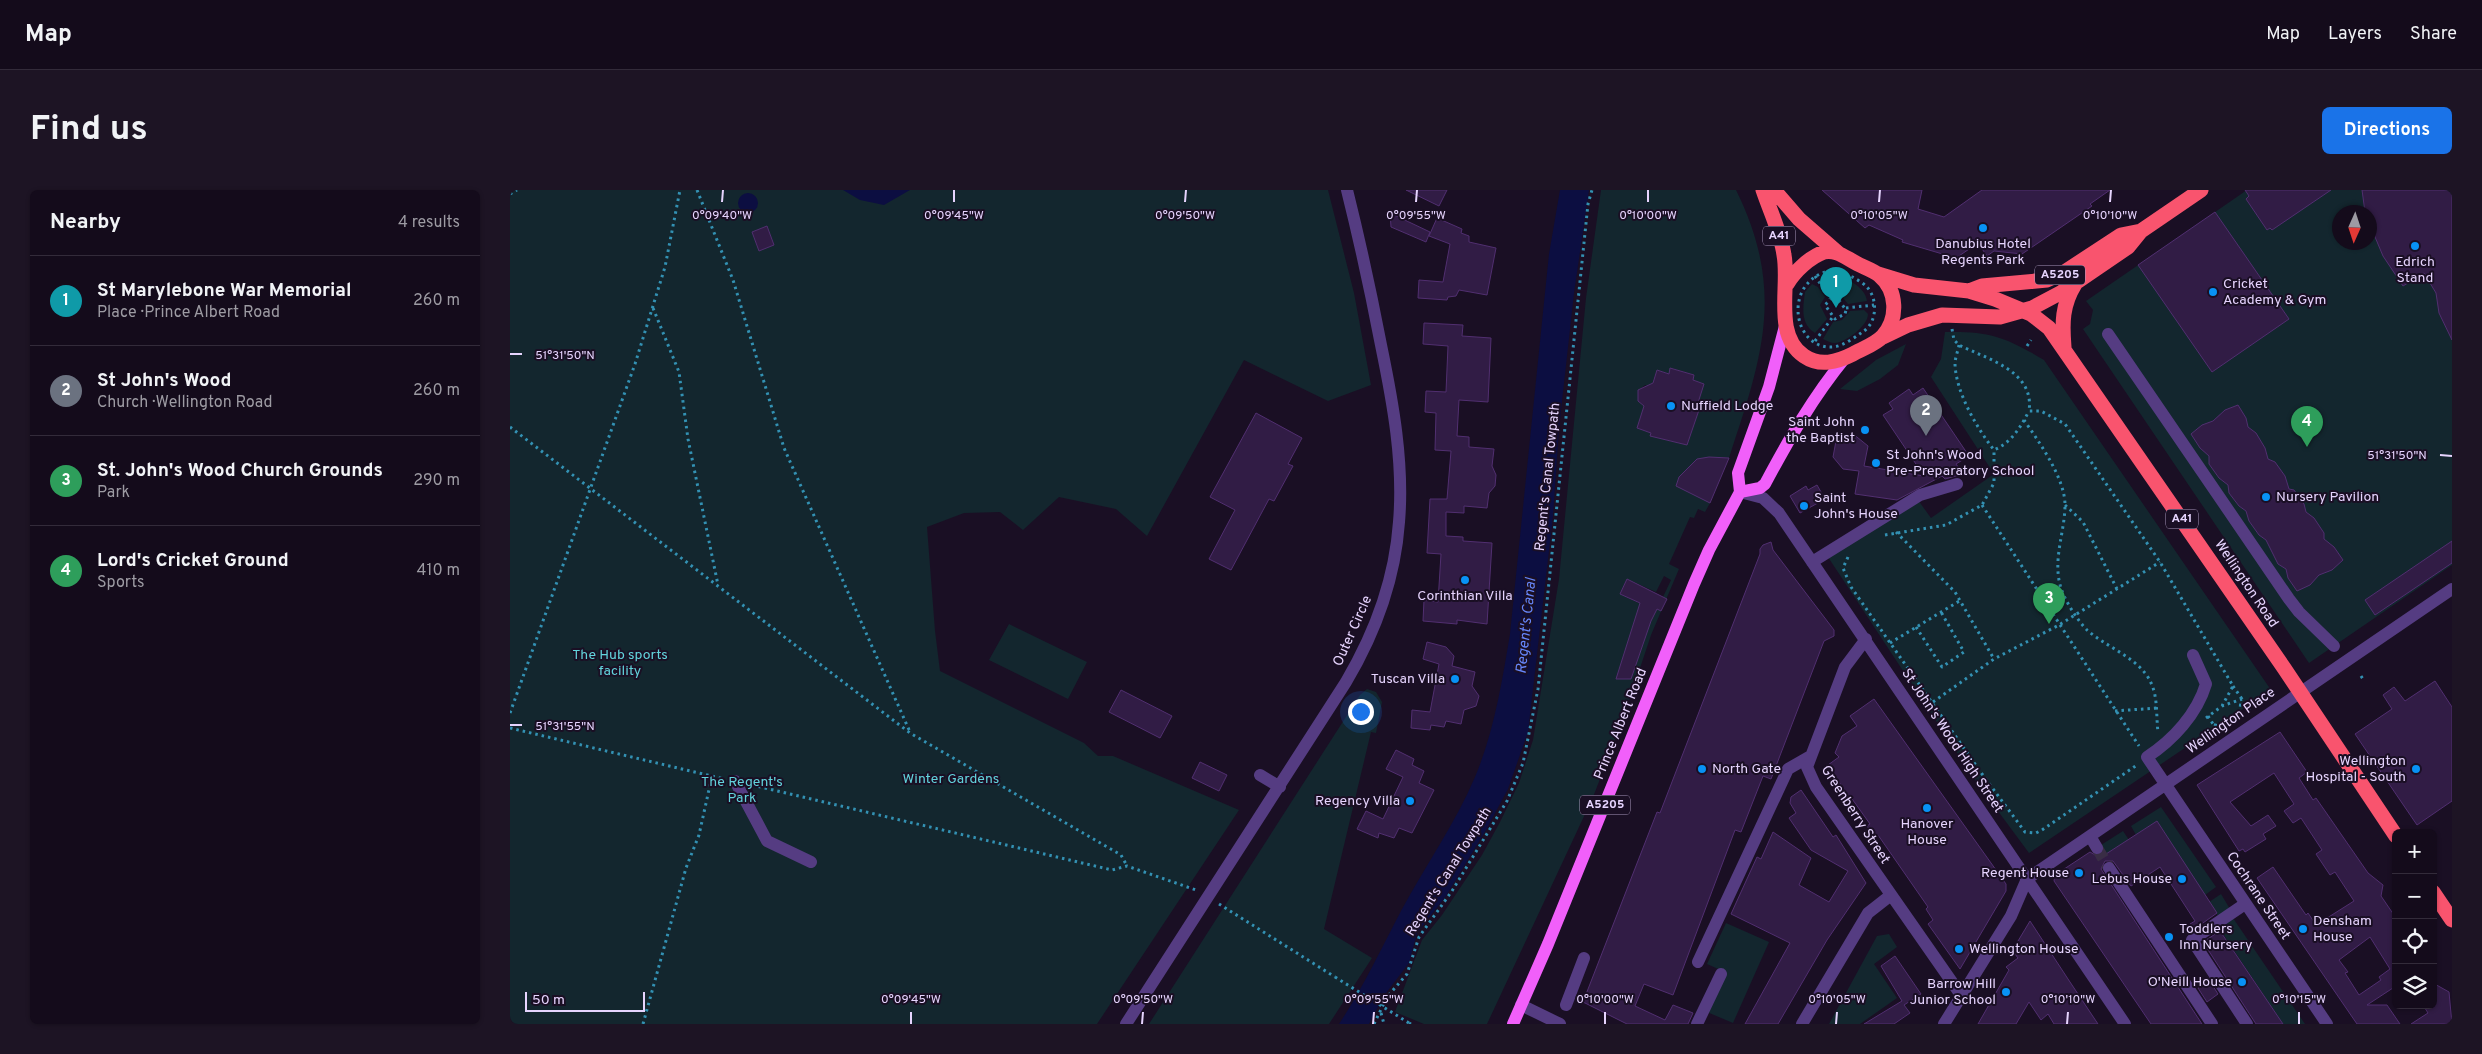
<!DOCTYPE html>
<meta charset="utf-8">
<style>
:root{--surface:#140b1b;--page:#1d1424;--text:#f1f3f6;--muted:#9d9ba3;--line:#332b3a;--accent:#1a73e8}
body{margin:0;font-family:Overpass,sans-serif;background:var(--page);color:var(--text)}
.controls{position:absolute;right:15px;bottom:15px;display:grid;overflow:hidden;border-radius:8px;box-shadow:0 1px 4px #0004}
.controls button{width:45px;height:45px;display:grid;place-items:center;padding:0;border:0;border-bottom:1px solid var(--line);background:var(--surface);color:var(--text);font:25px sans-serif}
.compass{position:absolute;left:1822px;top:15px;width:45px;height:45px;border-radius:50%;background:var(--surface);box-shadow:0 1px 4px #0004;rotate:183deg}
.scale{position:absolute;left:15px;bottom:12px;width:120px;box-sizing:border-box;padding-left:5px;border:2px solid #e6d4fe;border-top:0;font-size:14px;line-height:18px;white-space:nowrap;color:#e6d4fe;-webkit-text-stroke:4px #1a0f24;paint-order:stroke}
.you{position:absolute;left:850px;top:521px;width:18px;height:18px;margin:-12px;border:4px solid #fff;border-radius:50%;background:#1a73e8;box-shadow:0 0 0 8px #1a73e833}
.badge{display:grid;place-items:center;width:32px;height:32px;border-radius:50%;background:var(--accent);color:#fff;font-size:16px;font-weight:700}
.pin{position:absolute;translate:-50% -41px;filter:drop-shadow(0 1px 2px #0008)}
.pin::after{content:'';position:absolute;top:26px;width:18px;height:15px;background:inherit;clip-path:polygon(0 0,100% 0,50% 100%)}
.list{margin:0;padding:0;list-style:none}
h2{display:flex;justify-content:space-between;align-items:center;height:65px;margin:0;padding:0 20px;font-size:21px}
h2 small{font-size:16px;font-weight:400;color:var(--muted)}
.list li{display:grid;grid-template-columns:32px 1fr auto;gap:15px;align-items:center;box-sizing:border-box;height:90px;padding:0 20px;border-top:1px solid var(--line)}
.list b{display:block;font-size:19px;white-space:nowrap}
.list p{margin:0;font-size:16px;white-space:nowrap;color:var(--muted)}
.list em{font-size:16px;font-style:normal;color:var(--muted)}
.icon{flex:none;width:28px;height:28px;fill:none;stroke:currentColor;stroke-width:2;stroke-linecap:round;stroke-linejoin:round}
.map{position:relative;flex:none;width:1942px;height:834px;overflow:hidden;border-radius:8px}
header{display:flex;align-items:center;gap:30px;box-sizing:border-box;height:70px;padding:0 25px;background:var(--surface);border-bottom:1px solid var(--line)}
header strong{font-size:24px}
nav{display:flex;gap:28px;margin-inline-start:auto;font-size:18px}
.intro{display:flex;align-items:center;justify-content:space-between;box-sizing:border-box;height:120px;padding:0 30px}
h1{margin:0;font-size:35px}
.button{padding:12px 22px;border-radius:8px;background:var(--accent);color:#fff;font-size:18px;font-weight:700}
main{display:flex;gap:30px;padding:0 30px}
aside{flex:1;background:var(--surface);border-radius:8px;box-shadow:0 1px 4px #0004}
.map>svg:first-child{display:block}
.green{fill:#13262e;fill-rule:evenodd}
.water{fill:#0c0e41}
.building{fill:#311c45;stroke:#512f70;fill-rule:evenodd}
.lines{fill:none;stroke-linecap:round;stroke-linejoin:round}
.minor-tunnel{stroke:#392d45;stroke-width:12;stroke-dasharray:12 6;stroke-linecap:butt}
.path{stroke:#3391b3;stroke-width:3;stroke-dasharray:2.5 4;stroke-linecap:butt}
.minor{stroke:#553c82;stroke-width:12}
.major{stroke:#f15ffa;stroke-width:12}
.highway{stroke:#f9546e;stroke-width:15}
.path-bridge{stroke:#3391b3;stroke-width:3;stroke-dasharray:2.5 4;stroke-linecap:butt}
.ticks{fill:none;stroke:#e6d4fe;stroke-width:2}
.poi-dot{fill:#0892f5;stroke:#1a0f24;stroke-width:2}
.labels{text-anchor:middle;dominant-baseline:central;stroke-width:4;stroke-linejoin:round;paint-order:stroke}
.shield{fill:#1a0f24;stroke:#a999bd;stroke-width:1}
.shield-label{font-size:12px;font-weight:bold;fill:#e6d4fe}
.poi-label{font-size:14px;fill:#e6d4fe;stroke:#1a0f24;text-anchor:start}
.street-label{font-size:14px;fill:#e6d4fe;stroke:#1a0f24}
.park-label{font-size:14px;fill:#62d3dc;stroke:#1a0f24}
.water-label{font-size:15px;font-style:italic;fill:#6686fa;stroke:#1a0f24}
.ticks-label{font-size:12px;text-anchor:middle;fill:#e6d4fe;stroke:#1a0f24;stroke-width:4;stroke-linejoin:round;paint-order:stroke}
</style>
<header>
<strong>Map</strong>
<nav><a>Map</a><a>Layers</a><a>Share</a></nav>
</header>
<div class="intro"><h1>Find us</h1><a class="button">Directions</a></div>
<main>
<aside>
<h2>Nearby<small>4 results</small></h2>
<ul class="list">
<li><span class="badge" style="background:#0f9aa8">1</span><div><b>St Marylebone War Memorial</b><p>Place · Prince Albert Road</p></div><em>260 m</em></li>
<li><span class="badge" style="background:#6b7280">2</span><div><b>St John's Wood</b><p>Church · Wellington Road</p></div><em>260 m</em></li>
<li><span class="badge" style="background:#2e9e5b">3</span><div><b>St. John's Wood Church Grounds</b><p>Park</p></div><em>290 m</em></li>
<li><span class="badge" style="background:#2e9e5b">4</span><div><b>Lord's Cricket Ground</b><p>Sports</p></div><em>410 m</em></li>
</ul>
</aside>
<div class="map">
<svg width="1942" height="834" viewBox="0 0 1942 834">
<rect width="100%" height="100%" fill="#1a0f24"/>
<path class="green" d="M0,0H818L844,103L861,195L818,211L734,170L637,346L606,319L549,307L513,340L490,322L454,323L417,337L425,441L430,481L574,553L588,566H603L729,620L587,834H0Z
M1091,0H1226C1276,101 1252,168 1219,268C1187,265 1184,271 1167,296L1200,313L1195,322L1188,319L1184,328L1180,327L1159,374L1169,379L1141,445L1111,535L1083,607L977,834H914L885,822L912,750L932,725L972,665L990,632L1009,593L1023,550L1049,389L1076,108ZM1161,178L1184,185L1183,190L1193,194L1187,216L1190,217L1177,255L1140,246L1141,243L1127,238L1135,215L1128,211V201L1135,195L1141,197L1147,180L1159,184ZM1154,386L1161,390L1153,407L1157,409L1151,421L1147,419L1138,436L1137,417L1110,404L1117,389L1146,402ZM1124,434L1138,439L1121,489H1107Z
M1737,0H1942V375L1799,473L1573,139L1580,134L1583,120L1576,111ZM1830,22H1860V52H1830Z
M1321,84C1334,86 1356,97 1357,111L1338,114L1329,103L1321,104L1313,91L1314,86Z
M1302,94L1308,97L1315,107L1310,115L1317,129L1305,143C1290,134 1293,117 1295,102Z
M1354,120L1358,124C1358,136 1336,152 1325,153C1321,153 1317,151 1313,149L1323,132L1332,130L1340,121Z
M1435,142C1479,141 1496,147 1534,170L1761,500L1519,663L1465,590L1318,367L1408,310L1421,328L1484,284L1421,187L1431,169Z
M1396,154L1388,175L1370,189L1347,201L1330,199L1366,170Z
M499,434L577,472L558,509L479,470Z
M857,499L866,502L872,512L866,543L861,542L814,739L862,768L819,834H639L850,505Z
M1651,617L1706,697L1695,705L1626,645L1621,636Z
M1613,641L1619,650L1597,664L1591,655Z
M1711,704L1720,719L1708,726L1699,712Z
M1723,728L1795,834H1773L1709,738Z
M1216,733L1259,752L1223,833L1197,822L1215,782L1197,774Z
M1379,744L1387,757L1364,774L1387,808L1350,834H1319L1367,746Z"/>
<path class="water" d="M333,0H400L374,15L350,10Z
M1050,0H1079L1064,103L1049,238L1043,326L1018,542L998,599L976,640L936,706L907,743L899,773L873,807L859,834H829C853,798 871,759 891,721C915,676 945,634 965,587C984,542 992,492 1000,444L1039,64Z
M228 13a10 10 0 1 1 20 0a10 10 0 1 1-20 0Z"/>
<path class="building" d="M896,0H937L929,16Z
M1312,0H1412L1408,19L1434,27L1472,0H1600L1580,14L1582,16L1512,64L1484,61L1477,66L1468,53L1446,68L1392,52L1393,50L1359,35L1355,38Z
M1735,0H1821L1762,40L1760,38L1757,40L1736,9L1739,6Z
M1852,0H1942V150L1929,123L1926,103L1914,83L1893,96L1873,66L1860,35V22H1855Z
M1705,22L1779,129L1702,182L1628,75Z
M880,23L920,42L916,52L881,37Z
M927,28L952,39L951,43L959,46V52L986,58L977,105L949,100L946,106L938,107L937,110L908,108L909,90L933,92L940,54L919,46Z
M257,36L264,55L249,61L242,42Z
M914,133L953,135L952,146L981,148L978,212L949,210L947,246L959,247V257L984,259L982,276L986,285L985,296L979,303L977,318L954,316V323L936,322V346L953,347V351L982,353L977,434L947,430V434L913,431L914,410L928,412L931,364L917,363L920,309H937L941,261L925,260L926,223L915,222L916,201L936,202L938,156L913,154Z
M1160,178L1184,185L1183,190L1194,194L1187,216L1190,217L1177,255L1140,246L1141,243L1127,238L1134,216L1128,211V200L1143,193L1147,180L1159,184Z
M1413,198L1459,266L1446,274L1453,284L1435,289L1432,286L1387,310L1345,304L1349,281L1333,279L1323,267L1326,251L1342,243L1358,256L1354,276L1414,286L1373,225L1383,219L1379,213L1399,199L1403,205Z
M1728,215L1736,228L1738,237L1746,243L1755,258L1758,269L1765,272L1775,286L1779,299L1784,300L1794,314L1796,322L1804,328L1814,343V349L1824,357L1833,370L1822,380L1809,385L1800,395L1787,401L1778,388L1776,379L1768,374L1756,350L1749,345L1739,331L1736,321L1729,316L1719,303L1718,295L1709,288L1699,274V266L1690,258L1681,244L1692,235L1703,231L1715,220Z
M746,223L792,248L778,274L783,276L764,311L759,309L721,380L699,369L725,320L700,307Z
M1199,267L1219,268L1200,313L1166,296L1169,287L1187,269Z
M1307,295L1315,309L1290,323L1280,306L1296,296L1298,300Z
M1942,351V373L1865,425L1855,410Z
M1261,352L1263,360L1324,440V446L1314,451L1261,589L1253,586L1231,642L1225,640L1163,805L1134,794L1125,816L1155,830L1163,815L1183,823L1178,834H1117L1073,812L1147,622L1150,623L1250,364V359L1253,355Z
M1117,389L1157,409L1151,421L1147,419L1141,431L1121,489H1106L1130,413L1110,404Z
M917,452L936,457L944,466L942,476L965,482L962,496L969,506L966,516L954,520L951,534L936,531L934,537L921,535L920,540L901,538L902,520L920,522L929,474L913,469Z
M1925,491L1942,517V611L1907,635L1845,544L1882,519L1873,505L1884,497L1895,511Z
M611,500L662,526L650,548L599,522Z
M1364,509L1496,694V701L1450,779L1418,734L1423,730L1416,719L1418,717L1368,645L1365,647L1357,636L1360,634L1340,606L1337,608L1329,597L1331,595L1318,575L1329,567L1325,563L1332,546L1347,536L1340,526Z
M1770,542L1797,582L1789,588L1803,610L1806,608L1858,683L1873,695L1871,706L1886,728V796L1857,815H1877L1890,834H1847L1747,688L1763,677L1796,725L1798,723L1806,735L1844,711L1825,682L1820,685L1806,664L1812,660L1791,628L1783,633L1774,621L1784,614L1764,583L1720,612L1741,636L1758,625L1766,636L1753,644L1756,649L1735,662L1733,659L1729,661L1687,595ZM1860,747L1880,779L1869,787L1871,790L1849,805L1835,783L1838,782L1829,770Z
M886,560L904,569L902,575L914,581L909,593L924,600L902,643L889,638L884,648L869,643L868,648L847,639L856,621L873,629L893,587L876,579Z
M690,572L717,585L709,601L682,588Z
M1291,600L1323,647L1326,645L1356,693L1317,750L1268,834H1235L1280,753L1221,724L1247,667L1251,669L1263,642L1301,668L1289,695L1319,712L1338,681L1301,660L1279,628L1286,623L1280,613L1281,607Z
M1647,631L1707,723L1683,740L1680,734L1685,731L1650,677L1621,696L1603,671H1595L1591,679L1692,834H1641L1544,691L1545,685L1580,662L1587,666L1594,661L1596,664Z
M1520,731L1558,789L1588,834H1544L1538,824L1531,830L1519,812L1506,834H1468L1499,780L1496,777L1508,768L1505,764L1509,761L1505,756Z
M1710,741L1773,834H1746L1693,752Z
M1385,766L1411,804L1394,815L1400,823L1384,834H1354L1392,811L1371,776Z
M1699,790L1708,804L1697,812L1688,798Z
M1923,793L1939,802L1942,834H1901L1918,823L1913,815H1923Z"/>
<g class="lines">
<path class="minor-tunnel" d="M1587,658L1599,678"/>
<path class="path" d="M187,0L223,90L274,258L400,542
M0,4L7,0
M1323,80C1333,82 1349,89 1357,97C1368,109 1367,132 1354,141C1345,147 1334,156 1323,157C1282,160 1271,89 1323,80Z
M1305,86L1320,108
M1325,105L1336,120L1335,124L1325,129L1315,115Z
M143,118L169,182L178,249L208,395
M1336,118L1364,115
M1442,139L1444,150L1449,155C1477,169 1525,181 1519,221H1531L1555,234L1650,372L1723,496L1712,516
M1305,151L1322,128
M1449,155C1448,161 1445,168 1445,174C1446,203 1467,238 1484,260C1502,252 1510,238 1519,221
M1517,156L1521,150
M1514,230C1529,252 1555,288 1555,315C1555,342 1542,370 1551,398C1555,411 1568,431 1577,440C1596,457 1631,469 1641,493C1648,507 1646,526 1648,542
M0,237L400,543L611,665L617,676
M1472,315L1629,556
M1555,315L1573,332L1607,399
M1386,342L1445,402L1484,469
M1375,345L1436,335L1472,315L1484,293V260
M1338,367L1333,378L1341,397L1472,584L1515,642L1526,643L1532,640L1627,575
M1406,437L1432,477L1454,462L1431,422
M1380,453L1451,410
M1851,486L1853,489
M1723,496L1732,509
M1423,512L1484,469L1549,435L1650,372
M1729,515L1736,516
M1605,521L1647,518
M0,523L125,174L155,77L170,0
M1698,526L1708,542
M1696,528L1712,516L1732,509L1741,522
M1705,536L1707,530
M0,538L214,589
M242,595L602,680L617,676L686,700
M709,714L825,787
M871,823L874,834
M899,833L901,834
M133,834L176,678L189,645L202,586
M864,834L877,807L897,784L909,747L942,701L997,611L1013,573L1028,499L1078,14L1082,0"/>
<path class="minor" d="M1598,144L1779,409L1789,422L1824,456
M1230,302L1253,308L1269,323L1615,834
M1302,372L1410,305L1447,294
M1356,449L1335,477L1297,577L1306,597L1451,805
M1683,465L1696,494C1687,524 1663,550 1637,567L1817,834
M750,585L770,597
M225,591L257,651L301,672
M1580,646L1587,658
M1599,678L1702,834
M1735,714L1682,750L1737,834
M1188,772L1278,579L1299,567
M1011,815L1050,834
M1056,815L1074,768
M616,834L836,492C865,443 885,389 889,332C894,273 883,213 871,155C861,103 850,52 837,0
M1187,834L1211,784
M1292,834L1358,723L1381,705
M1434,834L1501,726L1517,689L1942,399"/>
<path class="major" d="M1230,302L1250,298L1255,294C1279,249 1303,207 1335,168
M1003,834L1038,754L1184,394L1199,360L1230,302L1228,283L1259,197L1275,136"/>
<path class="highway" d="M1253,0C1260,21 1271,43 1274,65C1280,96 1263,145 1294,166C1310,177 1327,172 1343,164C1352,159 1366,154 1373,146C1388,129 1388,101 1369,85C1363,80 1353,77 1346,73C1336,68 1326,59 1314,62C1300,67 1285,81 1277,94
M1264,0L1289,29L1328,63
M1368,84L1404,95L1459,101L1485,109L1521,124L1539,138L1774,478L1886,646
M1459,101L1472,96L1537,90L1553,83L1611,45L1631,41
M1373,147L1398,135L1432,125L1490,127L1522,118L1552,102L1618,57L1631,41L1691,0
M1554,157C1552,133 1552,115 1565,94
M1923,702L1942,730"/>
<path class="path-bridge" d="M825,787L899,833"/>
</g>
<path class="ticks" d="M212,12L213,0M444,12V0M675,12L676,0M906,12L907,0M1138,12V0M1369,12L1370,0M1600,12L1601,0M0,164H12M1930,265L1942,266M0,535H12M401,834V822M632,834L633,822M863,834L864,822M1095,834V822M1326,834L1327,822M1557,834L1558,822M1789,834V822"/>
<g class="poi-dot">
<circle cx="1473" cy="38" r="5"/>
<circle cx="1905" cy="56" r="5"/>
<circle cx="1703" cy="102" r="5"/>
<circle cx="1161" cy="216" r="5"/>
<circle cx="1355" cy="240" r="5"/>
<circle cx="1366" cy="273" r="5"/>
<circle cx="1756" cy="307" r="5"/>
<circle cx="1294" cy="316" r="5"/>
<circle cx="955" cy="390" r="5"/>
<circle cx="945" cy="489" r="5"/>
<circle cx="1192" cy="579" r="5"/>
<circle cx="1906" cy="579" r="5"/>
<circle cx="900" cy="611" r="5"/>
<circle cx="1417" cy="618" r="5"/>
<circle cx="1569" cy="683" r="5"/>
<circle cx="1672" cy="689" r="5"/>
<circle cx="1793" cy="739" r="5"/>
<circle cx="1659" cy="747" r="5"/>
<circle cx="1449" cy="759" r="5"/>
<circle cx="1732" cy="792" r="5"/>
<circle cx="1496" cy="802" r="5"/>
</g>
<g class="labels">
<g class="shield">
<rect x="1253" y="36.5" width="32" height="19" rx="4"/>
<rect x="1525" y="75.5" width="50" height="19" rx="4"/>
<rect x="1656" y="319.5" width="32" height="19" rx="4"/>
<rect x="1070" y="605.5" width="50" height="19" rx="4"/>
</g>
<g class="shield-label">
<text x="1269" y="46">A41</text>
<text x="1550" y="85">A5205</text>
<text x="1672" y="329">A41</text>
<text x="1095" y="615">A5205</text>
</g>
<g class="poi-label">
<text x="1473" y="54" text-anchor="middle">Danubius Hotel<tspan x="1473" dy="16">Regents Park</tspan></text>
<text x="1905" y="72" text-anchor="middle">Edrich<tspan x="1905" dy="16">Stand</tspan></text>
<text x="1713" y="94">Cricket<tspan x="1713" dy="16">Academy &amp; Gym</tspan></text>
<text x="1171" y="216">Nuffield Lodge</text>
<text x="1345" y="232" text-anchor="end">Saint John<tspan x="1345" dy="16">the Baptist</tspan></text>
<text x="1376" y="265">St John's Wood<tspan x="1376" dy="16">Pre-Preparatory School</tspan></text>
<text x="1766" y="307">Nursery Pavilion</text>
<text x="1304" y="308">Saint<tspan x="1304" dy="16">John's House</tspan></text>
<text x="955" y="406" text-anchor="middle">Corinthian Villa</text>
<text x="935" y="489" text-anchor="end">Tuscan Villa</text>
<text x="1896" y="571" text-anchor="end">Wellington<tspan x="1896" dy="16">Hospital - South</tspan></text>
<text x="1202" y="579">North Gate</text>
<text x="890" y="611" text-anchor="end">Regency Villa</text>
<text x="1417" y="634" text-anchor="middle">Hanover<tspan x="1417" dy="16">House</tspan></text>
<text x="1559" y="683" text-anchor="end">Regent House</text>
<text x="1662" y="689" text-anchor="end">Lebus House</text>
<text x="1803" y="731">Densham<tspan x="1803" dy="16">House</tspan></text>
<text x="1669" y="739">Toddlers<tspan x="1669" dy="16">Inn Nursery</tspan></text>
<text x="1459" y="759">Wellington House</text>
<text x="1722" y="792" text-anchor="end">O'Neill House</text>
<text x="1486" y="794" text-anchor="end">Barrow Hill<tspan x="1486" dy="16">Junior School</tspan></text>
</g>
<g class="street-label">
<text transform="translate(1038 287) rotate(-84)">Regent's Canal Towpath</text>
<text transform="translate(1736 394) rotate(56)">Wellington Road</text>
<text transform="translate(843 441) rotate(-66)">Outer Circle</text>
<text transform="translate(1721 531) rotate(-35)">Wellington Place</text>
<text transform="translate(1111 534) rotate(-68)">Prince Albert Road</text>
<text transform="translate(1442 551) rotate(56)">St John's Wood High Street</text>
<text transform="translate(1345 625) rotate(57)">Greenberry Street</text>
<text transform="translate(939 682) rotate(-58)">Regent's Canal Towpath</text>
<text transform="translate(1748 706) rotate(56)">Cochrane Street</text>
</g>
<g class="park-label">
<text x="110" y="465">The Hub sports<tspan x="110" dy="16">facility</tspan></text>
<text x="441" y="589">Winter Gardens</text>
<text x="232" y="592">The Regent's<tspan x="232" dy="16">Park</tspan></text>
</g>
<g class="water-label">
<text transform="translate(1017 436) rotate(-84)">Regent's Canal</text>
</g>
</g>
<g class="ticks-label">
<text x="212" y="29">0°09'40"W</text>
<text x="444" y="29">0°09'45"W</text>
<text x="675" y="29">0°09'50"W</text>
<text x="906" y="29">0°09'55"W</text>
<text x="1138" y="29">0°10'00"W</text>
<text x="1369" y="29">0°10'05"W</text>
<text x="1600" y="29">0°10'10"W</text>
<text x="55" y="169">51°31'50"N</text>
<text x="1887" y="269">51°31'50"N</text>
<text x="55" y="540">51°31'55"N</text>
<text x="401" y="813">0°09'45"W</text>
<text x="633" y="813">0°09'50"W</text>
<text x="864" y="813">0°09'55"W</text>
<text x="1095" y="813">0°10'00"W</text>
<text x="1327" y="813">0°10'05"W</text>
<text x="1558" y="813">0°10'10"W</text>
<text x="1789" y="813">0°10'15"W</text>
</g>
</svg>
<div class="controls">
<button>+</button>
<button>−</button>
<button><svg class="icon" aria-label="locate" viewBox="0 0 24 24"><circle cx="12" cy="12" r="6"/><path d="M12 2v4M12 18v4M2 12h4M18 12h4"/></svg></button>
<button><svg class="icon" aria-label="layers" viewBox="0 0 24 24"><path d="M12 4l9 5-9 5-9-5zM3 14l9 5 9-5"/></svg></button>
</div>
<svg class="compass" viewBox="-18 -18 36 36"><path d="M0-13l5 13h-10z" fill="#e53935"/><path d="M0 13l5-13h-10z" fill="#9d9ba3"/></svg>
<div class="scale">50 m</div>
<div class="you"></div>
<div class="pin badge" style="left:1326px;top:118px;background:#0f9aa8">1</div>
<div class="pin badge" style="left:1416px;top:246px;background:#6b7280">2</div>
<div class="pin badge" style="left:1539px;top:434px;background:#2e9e5b">3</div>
<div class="pin badge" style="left:1797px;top:257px;background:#2e9e5b">4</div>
</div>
</main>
